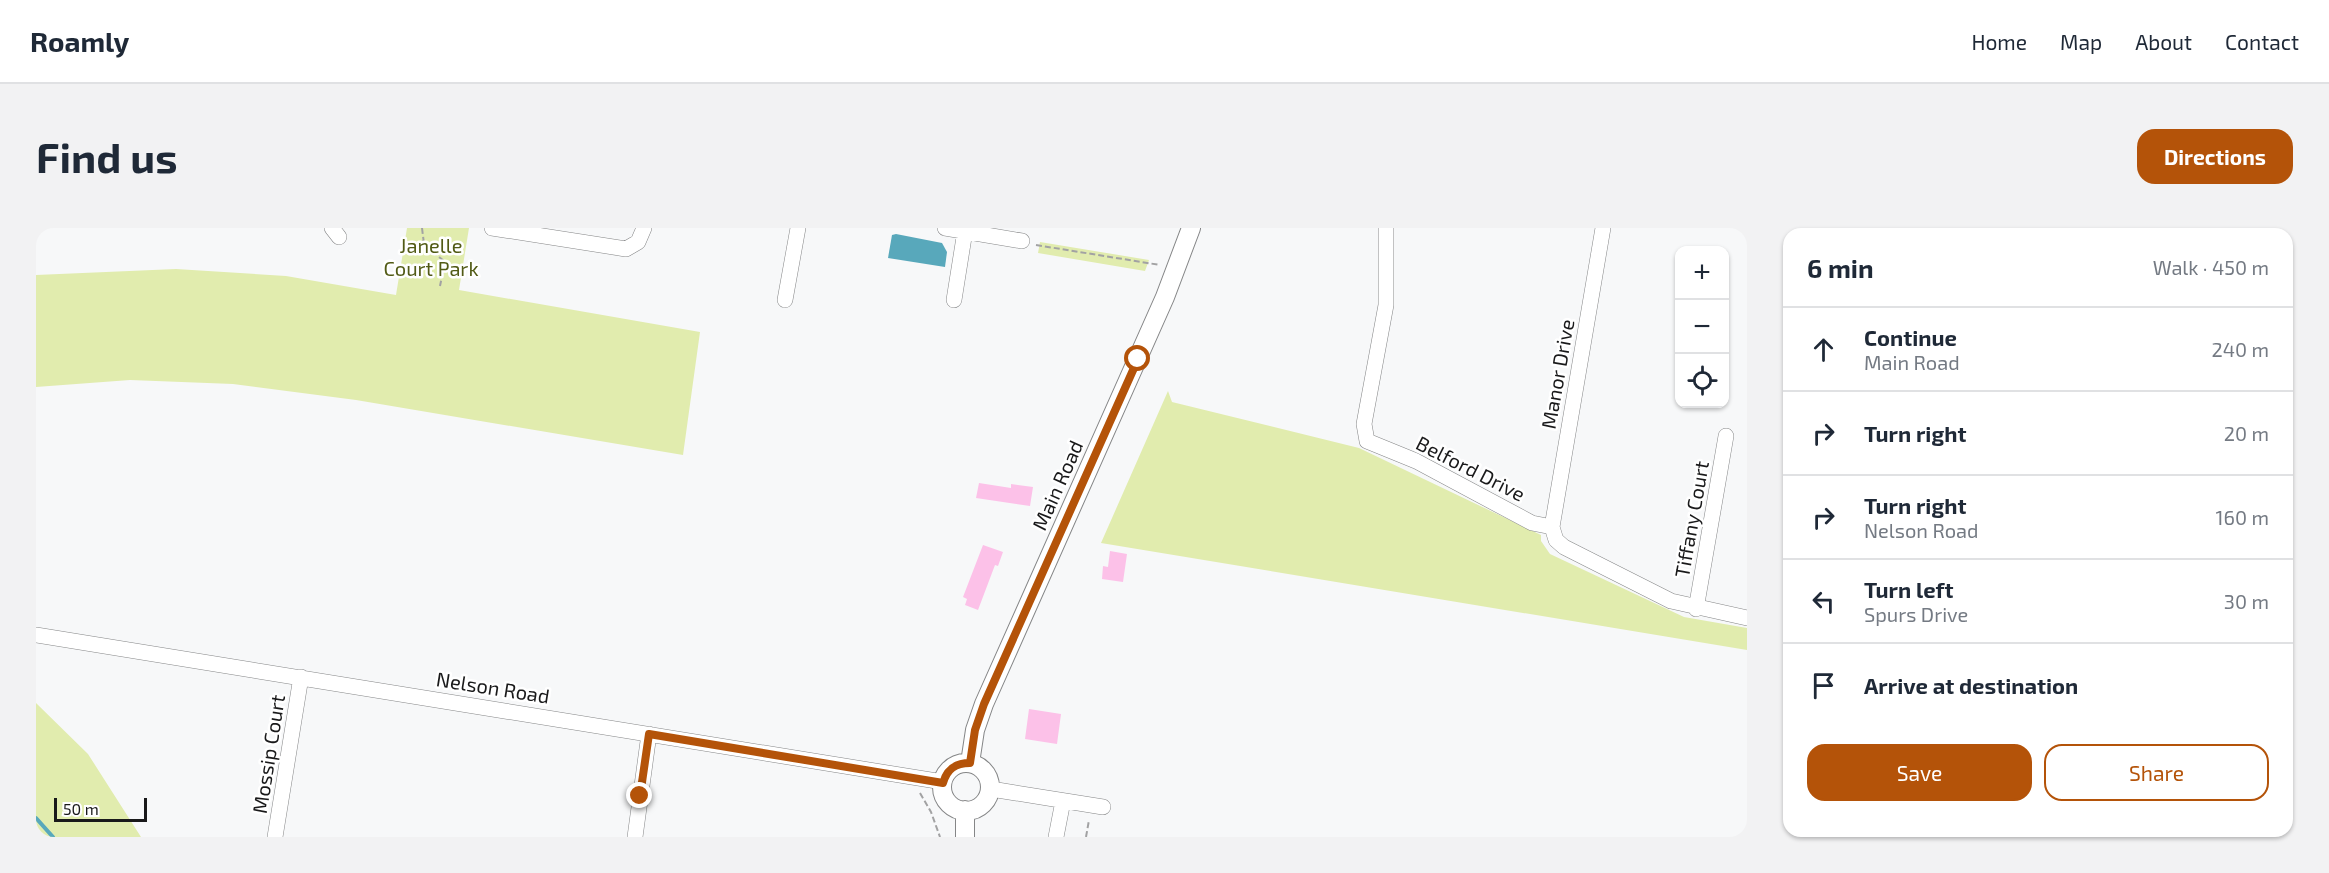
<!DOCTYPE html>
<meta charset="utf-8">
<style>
:root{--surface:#fff;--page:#f2f2f3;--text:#1f2937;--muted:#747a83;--line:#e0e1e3;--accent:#b45309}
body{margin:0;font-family:"Exo 2",sans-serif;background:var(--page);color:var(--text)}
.controls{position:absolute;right:18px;top:18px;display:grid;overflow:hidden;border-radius:12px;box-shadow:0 2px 4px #0004}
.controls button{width:54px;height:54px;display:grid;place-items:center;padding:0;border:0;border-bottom:2px solid var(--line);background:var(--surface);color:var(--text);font:30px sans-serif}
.scale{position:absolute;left:18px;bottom:15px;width:93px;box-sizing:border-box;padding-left:6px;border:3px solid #19191a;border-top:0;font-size:16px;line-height:21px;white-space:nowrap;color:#19191a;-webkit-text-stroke:4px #fff;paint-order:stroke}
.stop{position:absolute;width:18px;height:18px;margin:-14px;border:4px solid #b45309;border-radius:50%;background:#fff}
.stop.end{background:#b45309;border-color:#fff;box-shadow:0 2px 6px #0008}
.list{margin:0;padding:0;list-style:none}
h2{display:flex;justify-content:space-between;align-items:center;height:78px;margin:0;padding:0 24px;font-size:26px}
h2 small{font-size:20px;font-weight:400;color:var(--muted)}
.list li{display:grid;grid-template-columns:39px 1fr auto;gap:18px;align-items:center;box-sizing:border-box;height:84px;padding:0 24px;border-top:2px solid var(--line)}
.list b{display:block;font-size:22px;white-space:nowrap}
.list p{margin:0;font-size:20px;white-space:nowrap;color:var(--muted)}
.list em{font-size:20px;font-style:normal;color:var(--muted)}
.actions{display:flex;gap:12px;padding:18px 24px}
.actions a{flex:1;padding:14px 0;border:2px solid var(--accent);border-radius:18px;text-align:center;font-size:21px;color:var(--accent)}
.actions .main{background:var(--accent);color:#fff}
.icon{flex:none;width:33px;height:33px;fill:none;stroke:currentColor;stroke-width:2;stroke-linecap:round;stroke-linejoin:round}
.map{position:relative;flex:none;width:1711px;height:609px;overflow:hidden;border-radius:18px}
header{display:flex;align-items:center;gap:36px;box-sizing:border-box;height:84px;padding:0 30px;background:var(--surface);border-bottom:2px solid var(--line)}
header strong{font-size:28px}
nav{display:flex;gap:33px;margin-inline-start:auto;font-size:21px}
.intro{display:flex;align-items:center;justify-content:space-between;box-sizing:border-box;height:144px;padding:0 36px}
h1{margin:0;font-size:42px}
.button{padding:15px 27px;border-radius:18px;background:var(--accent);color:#fff;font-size:21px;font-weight:700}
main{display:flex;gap:36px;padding:0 36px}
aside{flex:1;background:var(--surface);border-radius:18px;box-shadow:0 2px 4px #0004}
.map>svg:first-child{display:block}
.green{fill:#e1ecae}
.water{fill:#58a8bb}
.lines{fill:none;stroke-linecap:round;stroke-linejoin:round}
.stream{stroke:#58a8bb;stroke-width:4}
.building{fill:#fcc1e8}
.minor-casing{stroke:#858687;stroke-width:16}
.major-casing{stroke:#858687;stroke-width:20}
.path{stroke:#a2a2a3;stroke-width:2;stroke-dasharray:6 3;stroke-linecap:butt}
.minor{stroke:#fff;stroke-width:15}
.major{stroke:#fff;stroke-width:18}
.route{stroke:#b45309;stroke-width:8}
.labels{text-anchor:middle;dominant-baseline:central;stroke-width:5;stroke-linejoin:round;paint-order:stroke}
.park-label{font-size:20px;fill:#525b16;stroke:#fff}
.street-label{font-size:20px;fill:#19191a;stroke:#fff}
</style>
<header>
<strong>Roamly</strong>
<nav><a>Home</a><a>Map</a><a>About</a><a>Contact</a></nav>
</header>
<div class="intro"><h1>Find us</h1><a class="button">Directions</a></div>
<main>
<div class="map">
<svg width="1711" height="609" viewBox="0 0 1711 609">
<rect width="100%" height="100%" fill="#f7f8f9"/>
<path class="green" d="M371,0H433L423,62L664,104L647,227L320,172L197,156L94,152L0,159V47L140,41L250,48L360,67Z
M1004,14L1113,32L1109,43L1002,25Z
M1132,163L1136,174L1323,220L1505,307V313L1514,326L1648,389L1711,400V422L1065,315Z
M0,475L52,526L105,609H0Z"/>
<path class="water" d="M860,6L906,15L911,24L909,39L852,30L856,7Z"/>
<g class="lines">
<path class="stream" d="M0,590L17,609"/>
</g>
<path class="building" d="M943,255L975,260V256L997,259L994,278L940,270Z
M947,317L967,324L962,338L959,337L942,382L929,377L931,371L927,369Z
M1074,323L1091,326L1087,354L1066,351L1067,338L1072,339Z
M993,481L1025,486L1021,516L989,511Z"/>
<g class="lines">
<defs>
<path id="minor" d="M296,0L303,9
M456,0L590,21L602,14L608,0
M909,0L986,13
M1350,0V77L1328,196L1331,213L1380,233L1496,295L1516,299L1520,312L1528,319L1635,373L1711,390
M749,72L762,0
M918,72L929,3
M1516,299L1567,0
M1660,381L1690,208
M0,407L907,554
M955,561L1067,579
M239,609L265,449
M599,609L613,506
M1020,609L1027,573"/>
<path id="major" d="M934,535L939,502L948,476L1129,69L1155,0
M906 559a24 24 0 1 1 48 0a24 24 0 1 1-48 0Z
M929,609V582"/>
</defs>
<use href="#minor" class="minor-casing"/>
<use href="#major" class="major-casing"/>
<path class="path" d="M386,0L388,16L409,34L404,58
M1000,17L1124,37
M884,565L895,584L904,609
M1050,609L1053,592"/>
<use href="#minor" class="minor"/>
<use href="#major" class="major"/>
</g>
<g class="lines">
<path class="route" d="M604,568L613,506L907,555C911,541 919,535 934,535L939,502L948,476L1102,131"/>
</g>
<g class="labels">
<g class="park-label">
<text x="395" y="17">Janelle<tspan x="395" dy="23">Court Park</tspan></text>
</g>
<g class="street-label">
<text transform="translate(1521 146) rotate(-80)">Manor Drive</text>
<text transform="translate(1435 240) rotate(27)">Belford Drive</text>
<text transform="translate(1021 257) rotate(-66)">Main Road</text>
<text transform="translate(1655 291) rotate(-80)">Tiffany Court</text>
<text transform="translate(457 459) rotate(9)">Nelson Road</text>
<text transform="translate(232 526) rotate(-81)">Mossip Court</text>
</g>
</g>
</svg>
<div class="controls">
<button>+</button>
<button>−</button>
<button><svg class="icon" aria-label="locate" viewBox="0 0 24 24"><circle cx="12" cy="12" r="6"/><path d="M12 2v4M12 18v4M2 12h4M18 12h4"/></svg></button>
</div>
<div class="scale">50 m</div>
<div class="stop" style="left:1102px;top:131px"></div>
<div class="stop end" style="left:604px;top:568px"></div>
</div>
<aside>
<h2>6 min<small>Walk · 450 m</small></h2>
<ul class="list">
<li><svg class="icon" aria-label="ahead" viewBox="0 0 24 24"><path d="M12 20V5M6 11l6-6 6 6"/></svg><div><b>Continue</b><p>Main Road</p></div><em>240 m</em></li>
<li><svg class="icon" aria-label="right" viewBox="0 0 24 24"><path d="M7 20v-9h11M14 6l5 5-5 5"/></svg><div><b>Turn right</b></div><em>20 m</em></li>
<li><svg class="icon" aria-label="right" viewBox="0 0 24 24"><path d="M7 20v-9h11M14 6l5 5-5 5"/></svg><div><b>Turn right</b><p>Nelson Road</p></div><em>160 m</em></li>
<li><svg class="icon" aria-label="left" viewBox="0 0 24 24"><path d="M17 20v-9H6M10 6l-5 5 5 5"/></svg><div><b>Turn left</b><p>Spurs Drive</p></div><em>30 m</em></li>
<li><svg class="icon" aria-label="arrive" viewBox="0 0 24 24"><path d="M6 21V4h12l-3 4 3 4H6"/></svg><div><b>Arrive at destination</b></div></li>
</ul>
<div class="actions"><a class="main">Save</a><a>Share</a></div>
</aside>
</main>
